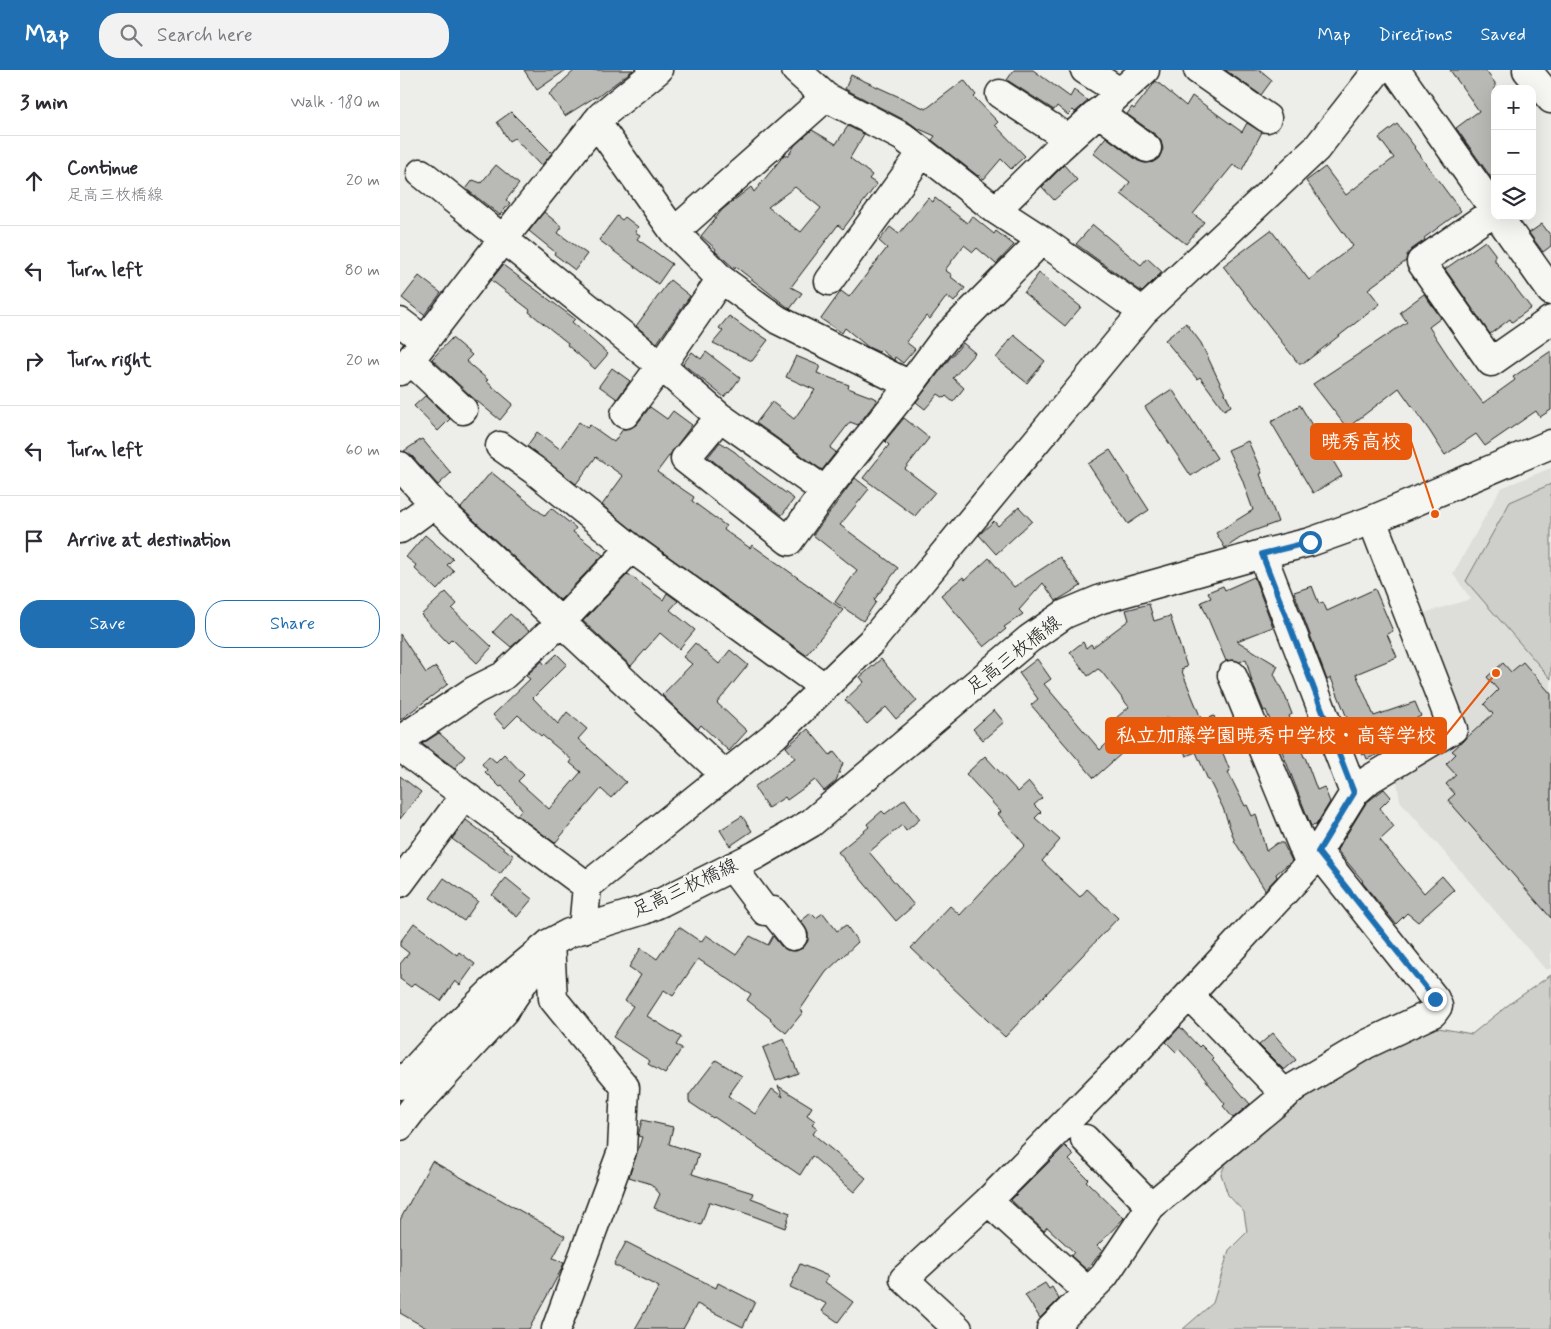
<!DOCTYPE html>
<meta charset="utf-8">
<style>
:root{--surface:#fff;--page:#f2f2f3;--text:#2b2b33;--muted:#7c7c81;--line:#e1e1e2;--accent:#1f6fb2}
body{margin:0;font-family:Mynerve,"Klee One",sans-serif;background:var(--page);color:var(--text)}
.controls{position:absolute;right:15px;top:15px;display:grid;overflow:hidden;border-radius:10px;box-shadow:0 5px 20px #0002}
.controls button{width:45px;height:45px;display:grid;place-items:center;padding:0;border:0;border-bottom:1px solid var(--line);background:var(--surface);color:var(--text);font:25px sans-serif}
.stop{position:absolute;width:15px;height:15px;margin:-11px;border:4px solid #1f6fb2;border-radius:50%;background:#fff}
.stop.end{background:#1f6fb2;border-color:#fff;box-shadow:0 1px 5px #0008}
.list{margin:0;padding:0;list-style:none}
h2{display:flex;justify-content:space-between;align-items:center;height:65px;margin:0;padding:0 20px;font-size:21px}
h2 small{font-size:16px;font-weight:400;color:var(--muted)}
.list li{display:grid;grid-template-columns:32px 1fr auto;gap:15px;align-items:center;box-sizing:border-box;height:90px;padding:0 20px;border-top:1px solid var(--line)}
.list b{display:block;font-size:19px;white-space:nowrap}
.list p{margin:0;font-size:16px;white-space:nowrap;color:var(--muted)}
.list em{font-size:16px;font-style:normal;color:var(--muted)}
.actions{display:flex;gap:10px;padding:15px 20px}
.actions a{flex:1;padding:11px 0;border:1px solid var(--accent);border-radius:20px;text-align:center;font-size:18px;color:var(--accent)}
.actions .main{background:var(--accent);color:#fff}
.icon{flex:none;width:28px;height:28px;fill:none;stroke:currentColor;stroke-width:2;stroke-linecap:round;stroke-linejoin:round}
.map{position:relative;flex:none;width:1151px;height:1259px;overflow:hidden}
header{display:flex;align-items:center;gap:30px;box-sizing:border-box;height:70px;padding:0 25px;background:var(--accent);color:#fff}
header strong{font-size:24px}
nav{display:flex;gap:28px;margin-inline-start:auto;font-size:18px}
.search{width:350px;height:45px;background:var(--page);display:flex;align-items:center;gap:12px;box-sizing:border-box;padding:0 18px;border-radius:20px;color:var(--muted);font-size:19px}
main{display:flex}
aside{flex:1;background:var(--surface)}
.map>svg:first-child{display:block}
.built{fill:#ddddda}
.green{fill:#cececb;stroke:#757574}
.building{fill:#b9b9b6;stroke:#1c1c1c;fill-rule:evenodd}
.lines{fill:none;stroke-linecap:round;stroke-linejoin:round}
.minor-casing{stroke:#1c1c1c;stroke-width:31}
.major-casing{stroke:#1c1c1c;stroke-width:31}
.minor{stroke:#f6f6f2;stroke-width:28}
.major{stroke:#f6f6f2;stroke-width:28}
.route{stroke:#1f6fb2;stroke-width:6}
.labels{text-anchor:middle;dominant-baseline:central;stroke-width:4.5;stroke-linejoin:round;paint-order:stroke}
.street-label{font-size:19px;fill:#1c1c1c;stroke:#f6f6f2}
.leader{fill:none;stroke:#e8590c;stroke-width:2}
.callout-dot{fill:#e8590c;stroke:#f6f6f2;stroke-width:2}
.callout{fill:#e8590c;stroke:#e8590c;stroke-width:2}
.callout-label{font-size:20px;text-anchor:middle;font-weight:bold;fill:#fff}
</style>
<header>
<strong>Map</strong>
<div class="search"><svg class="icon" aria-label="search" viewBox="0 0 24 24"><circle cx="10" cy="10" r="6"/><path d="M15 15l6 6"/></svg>Search here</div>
<nav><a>Map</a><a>Directions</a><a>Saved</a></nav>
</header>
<main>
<aside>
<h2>3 min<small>Walk · 180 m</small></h2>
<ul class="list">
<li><svg class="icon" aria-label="ahead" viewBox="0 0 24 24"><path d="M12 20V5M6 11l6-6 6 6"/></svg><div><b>Continue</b><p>足高三枚橋線</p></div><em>20 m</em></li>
<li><svg class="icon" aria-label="left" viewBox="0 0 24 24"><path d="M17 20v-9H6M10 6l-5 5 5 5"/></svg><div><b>Turn left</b></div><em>80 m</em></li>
<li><svg class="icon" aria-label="right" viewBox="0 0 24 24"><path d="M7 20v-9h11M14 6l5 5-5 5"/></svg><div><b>Turn right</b></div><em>20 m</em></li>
<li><svg class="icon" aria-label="left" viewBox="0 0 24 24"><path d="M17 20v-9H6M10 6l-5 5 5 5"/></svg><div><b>Turn left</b></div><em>60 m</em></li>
<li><svg class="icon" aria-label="arrive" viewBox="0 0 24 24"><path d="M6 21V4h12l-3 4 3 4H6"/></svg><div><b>Arrive at destination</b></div></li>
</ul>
<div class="actions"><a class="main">Save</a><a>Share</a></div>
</aside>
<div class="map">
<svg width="1151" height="1259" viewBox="0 0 1151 1259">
<rect width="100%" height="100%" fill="#edede9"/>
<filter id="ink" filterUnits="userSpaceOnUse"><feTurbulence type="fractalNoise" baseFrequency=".02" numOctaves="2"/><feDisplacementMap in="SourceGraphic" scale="10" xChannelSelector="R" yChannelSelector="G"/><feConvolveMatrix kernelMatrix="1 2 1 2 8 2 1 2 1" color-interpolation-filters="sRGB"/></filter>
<g filter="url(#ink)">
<path class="built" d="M1151,398V898L1146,900L1000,731L996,705L1063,662L1017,545L1071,529L1053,504L1101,418Z"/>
<path class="green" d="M1151,414V609L1066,511L1110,432Z
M1151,905V1259H783L813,1233L829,1180L847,1162L844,1142L828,1125L821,1104L829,1086L933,1003L1033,957L1072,964L1112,932Z"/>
<path class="building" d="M124,0H166L137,20Z
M175,0H233L196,28L195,27L165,46L149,24Z
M614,0H633L670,27L674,20L688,31L675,42L673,40L668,45L657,36L654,40L607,10Z
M825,0H860L872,10L861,25Z
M1050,0H1085L1095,13V113L1056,58L1079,41Z
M451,5L526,39L564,10L576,25L574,27L598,52L595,55L625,86L611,99L601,89L584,109L579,105L578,106L532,70L535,66L517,58L510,53L445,19Z
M756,11L786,36L792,26L842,62L847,53L862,62L842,100L833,95L793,144L804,152L786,174L721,124L730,112L693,83L706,67L738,91L745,93L753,92L759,88L763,79L761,71L756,65L727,44L732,37L734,39Z
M111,42L152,83L141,96L114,68L109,71L97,52Z
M997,54L1015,77L1014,78L1061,141L1024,168L1025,170L1012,179L1007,185L1006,191L968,219L980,234L904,293H898L823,196L871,160L909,210L953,176L906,111L925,97L946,125L994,88L979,68Z
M448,56L464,64L450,88L472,105L469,109L477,114L443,159L438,155L391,217L402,223L390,239L336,197L335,199L315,181L316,179L301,166L322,140L333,131L351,117L354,122L385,84L388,86L395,75L412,60L436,74ZM395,117L421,138L401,162L397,159V160L368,137Z
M96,95L119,114L106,130L110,133L100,145L66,119L73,110L81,113Z
M664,95L677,110L654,130L642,117Z
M528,128L533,132L535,128L567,153L572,146L594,164L596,161L614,175L596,194L577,178L573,182L564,175L545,200L552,205L551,207L565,218L554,232L547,226L530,249L526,246L506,272L515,279L503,293L495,287L494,290L492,289L481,280L479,282L468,277L445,258L442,263L421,249L441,221L449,227L487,178L479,171L490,157L499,164Z
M144,142L162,157L158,163L187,184L175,200L154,184L155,182L129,161Z
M217,146L222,150L225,147L238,157L235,162L240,165L237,169L272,194L258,214L199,170Z
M1142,154L1151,166V176L1143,182L1129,163Z
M693,155L741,195L747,188L762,202L742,222L676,174Z
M1085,171L1095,184V191L1131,238L1112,252L1110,249L1090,264L1045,199Z
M103,195L175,249L172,252L208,284L195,299L167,275L168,273L129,242L130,240L91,210Z
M639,203L681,237L665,256L624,223Z
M19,206L41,223L24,245L2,228Z
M270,210L290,226L257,273L236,256Z
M1024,224L1041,248L1029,257L1054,295L1083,333L1115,310L1113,307L1151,281V340L1140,347L1136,341L1085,376L1076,364L1045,385L1029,360L999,318L947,358L913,314L1007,252L1000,242Z
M329,246L351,262L353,260L368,270L352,291L313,273L323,261L319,258Z
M786,253L801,273L831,336L824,340L800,307L797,309L765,270Z
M614,265L645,291L627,313L596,288Z
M52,268L72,285L66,291L88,310L86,311L113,334L100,350L72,327L32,289Z
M563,273L575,283L553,308L564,318L553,332L546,326L544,328L538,324L525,339L516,332L550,288Z
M292,282L301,289L306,282L340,308L329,323L328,322L324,327L283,294Z
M396,286L420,296L417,303L449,315L448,318L477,329L475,333L458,355L450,352L430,378L436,382L422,400L356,353L372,332L394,349L415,320L386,307Z
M212,298L230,311L217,329L199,316Z
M772,319L817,388L791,406L745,337Z
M25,326L50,349L38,361L14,336Z
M900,335L942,406L913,423L871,352Z
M250,337L267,349L273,341L292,355L257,402L294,427L292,431L326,456L324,460L350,478L352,475L443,540L406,585L240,466L202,435L223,406L196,387L176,414L127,376L137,362L160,379L179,352L187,358L190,355L214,372L223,359L231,358L237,354Z
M504,348L529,368L505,399L535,422L515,446L463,408L489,375L485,371Z
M22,369L51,403L38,415L12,386L4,381Z
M848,371L862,403L860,404L878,452L848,463L825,478L816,463L853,440L842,409L828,380Z
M320,372L335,382L357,402L394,429L382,445L308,387Z
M710,380L749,440L728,454L688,394Z
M91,402L145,446L151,438L176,458L173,462L203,485L160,530L61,438Z
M455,408L469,419L440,455L498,498L474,530L476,532L463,551L435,532L457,500L413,465Z
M619,437L632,451L596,484L579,465L594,451L598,456Z
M25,465L53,489L47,495L54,501L37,520L14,498L16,495L6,487Z
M660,487L681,516L656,531L643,513L619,540L623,544L604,557L606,559L584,577L541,525L563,507L565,510L589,488L614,517Z
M228,504L263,530L267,523L278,531L270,540L295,560L279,579L260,563L231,596L183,551Z
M854,507L873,557L837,571L878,596L874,604L885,626L892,644L889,646L904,687H905L917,720L924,717L930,732L916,755L911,756L866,640L864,641L852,612L846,589L840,592L834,590L826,591L801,532L811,528L808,522L823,516L825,520Z
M912,516L919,534L923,532L927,541L975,519L993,561L987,564L997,587L956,604L974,646L1015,632L1021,646L1015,649L1020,661L983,675L985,681L967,689L965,684L962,685L931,608L927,610L894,522Z
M46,522L57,534L52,539L92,577L77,593L52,569L48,573L21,545Z
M749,534L754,551L770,546L787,597L781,599L802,651L814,646L820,661L815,663L830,701L828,702L845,736L847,735L852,746L856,744L866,781L877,773H883L892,791L876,804L877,807L865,820L835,772L823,738L809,710H808L796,682L786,686L774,657H772L768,647L731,679L729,677L694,708L631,635L638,629L619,603L637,589L651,609L644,614L700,680L724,657L716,648L729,637L701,601L698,599L688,606L670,582L683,572L686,578L691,574L693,577L729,550L726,540Z
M110,544L129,561L111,577L93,562Z
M0,564L26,603L36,597L48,614L0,650Z
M295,573L319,594L330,580L348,595L317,633L347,661L329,681L301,655L298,659L262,625L292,594L283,587Z
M157,584L167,594L133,628L158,654L167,642L187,659L178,669L226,712L211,728L201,719L155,773L117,745L122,739L102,716L100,717L85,702L87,700L82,694L89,686L96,692L104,684L124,705L118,711L149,739L181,702L170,693L172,690L142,665L141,666L118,645L105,658L93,645L130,609L126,606L142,591L145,595Z
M481,589L517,631L496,649L486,637L467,654L445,630L464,612L460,607Z
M1123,592L1151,624V848L1048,730L1055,724L1046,714L1056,705L1046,694L1056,684L1052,681L1093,644L1084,634L1098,620L1087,607L1103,593L1111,602Z
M594,640L604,652L583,670L573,659Z
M408,659L430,685L434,682L443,693L436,711L424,721L415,710L387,730L385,727L368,738L354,717L395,688L386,677Z
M39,663L65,686L55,698L22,674Z
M585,686L618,722L629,712L642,728L634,735L641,742L635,748L660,770L642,791L680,827L687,819L718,848L605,967L511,878L550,836L560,845L625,775L598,744L601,742L566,704Z
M0,706L21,722L0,749Z
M984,719L991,727L980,738L994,757L980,770L1024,823L1042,806L1054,820L1018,852L1007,843L996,854L962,812L963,811L937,780L966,733Z
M505,729L520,749L506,761L502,755L469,782L514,835L496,851L438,782L469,757L467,754L482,741L485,744Z
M342,746L352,761L330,776L320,760Z
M66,750L114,786L100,804L52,769Z
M44,808L78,831L64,851L30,828Z
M106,808L132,829L117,847L92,825Z
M411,843L416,848L423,843L437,861L446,855L458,872L426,902L400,940L403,942L386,963L370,950L371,949L347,930L351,924L298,889L273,926L264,920L247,946L281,967L276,975L282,978L265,1004L248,994L250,991L213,967L233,936L225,931L241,905L229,897L241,878L257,889L279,857L301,872L306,865L336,885L350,866L368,875L373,866L381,876L387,880L396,881L403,878L408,871V863L401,851Z
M14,853L57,885L59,882L75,894L60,915L55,911L41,931L15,913L11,917L0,909V894L9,883L0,876V872Z
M780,957L799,977L801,975L814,988L812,990L850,1034L833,1048L823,1036L825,1034L797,999L779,979L776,982L766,972Z
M873,963L896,990L884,1000L859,975Z
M384,969L398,1003L376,1011L363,978Z
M316,990L342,1006L328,1026L355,1044L372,1019L383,1027L378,1016L412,1037L407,1045L415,1051L412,1054L417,1058L413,1064L466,1108L454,1122L412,1086L400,1105L314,1047L313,1048L289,1032V1025Z
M242,1050L273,1057L269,1074L299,1084L292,1104L353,1123L351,1128L390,1143L385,1158L348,1144L311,1132H309L301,1155L254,1138L260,1124L251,1114L229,1107L242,1067L238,1066Z
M665,1076L674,1085L669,1090L688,1109L686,1111L724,1148L697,1176L702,1181L687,1200L671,1186L674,1182L647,1157L644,1161L611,1130Z
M32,1091L165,1166L153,1188L164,1193L160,1202L129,1259H28L0,1243V1150Z
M226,1172L316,1218L318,1213L355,1232L343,1257L297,1234L283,1259H235L259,1217L214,1195Z
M400,1194L428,1206L425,1212L453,1232L438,1252L422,1241L427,1234L390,1217Z
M645,1213L649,1219L652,1217L659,1229L640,1248L625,1225Z"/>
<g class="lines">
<defs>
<path id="minor" d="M396,0L426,27L503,67L596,140L659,78L745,0
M685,0L720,22
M798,0L867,48
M996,0L1095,141
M1127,0L1151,29
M600,24L669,69
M698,42L747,78
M196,52L274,162L321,209L378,250L510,315
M21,103L261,296L320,347L425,421
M596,140L642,170L743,242
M1094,141L1021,192L1091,292L1151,250
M1098,146L1151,221
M274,162L426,27
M429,211L522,83
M0,252L25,271
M10,290L63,340
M0,301L10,290L103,169L201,46L258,0
M225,344L261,296L321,209
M320,347L285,389L389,471L425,421L510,315L545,268L642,170
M100,376L134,400L231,478L424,617
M0,396L34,434L325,705
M0,459L34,434
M862,484L954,723
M832,605L910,794
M0,670L75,620L103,606L161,552L231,478
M0,677L187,816
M332,797L365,841H373L393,866
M0,813L65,725
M183,859L187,816L375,665L471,572L743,242L916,79L978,0
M150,873L153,929L225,1017L222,1081L156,1259
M789,925L886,1025
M685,1069L751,1136
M588,1131L688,1222
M558,1259L504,1209L588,1131L740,977L789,925L910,794L954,723L970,709L1053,659L972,450
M651,1259L704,1206L751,1136L896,1016L967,974L1033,943L1038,936L1035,929L918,782"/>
<path id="major" d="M0,1015L37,975L93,920L150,873L169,863L244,840L262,832L356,785L411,753L629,569L665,544L701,529L862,484L910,472L972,450L1151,374
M0,1056L13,1039L104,941L131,901"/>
</defs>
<use href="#minor" class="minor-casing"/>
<use href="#major" class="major-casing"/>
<use href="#minor" class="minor"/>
<use href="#major" class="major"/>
</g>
</g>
<g class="lines" filter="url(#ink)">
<path class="route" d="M910,472L862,484L954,723L918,782L1035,929"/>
</g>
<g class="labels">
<g class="street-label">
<text transform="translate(614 585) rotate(-38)">足高三枚橋線</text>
<text transform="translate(285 818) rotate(-25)">足高三枚橋線</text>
</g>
</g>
<path class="leader" d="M1035 444L1011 371M1096 603L1046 665"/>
<g class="callout-dot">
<circle cx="1035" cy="444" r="5"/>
<circle cx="1096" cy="603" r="5"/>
</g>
<g class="callout">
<rect x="911" y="354" width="100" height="35" rx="5"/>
<rect x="706" y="648" width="340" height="35" rx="5"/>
</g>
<g class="callout-label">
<text x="961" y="378">暁秀高校</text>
<text x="876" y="672">私立加藤学園暁秀中学校・高等学校</text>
</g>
</svg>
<div class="controls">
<button>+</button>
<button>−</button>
<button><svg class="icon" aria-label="layers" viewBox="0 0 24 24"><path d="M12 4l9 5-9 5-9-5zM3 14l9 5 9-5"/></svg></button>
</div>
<div class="stop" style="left:910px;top:472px"></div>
<div class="stop end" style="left:1035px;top:929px"></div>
</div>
</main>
